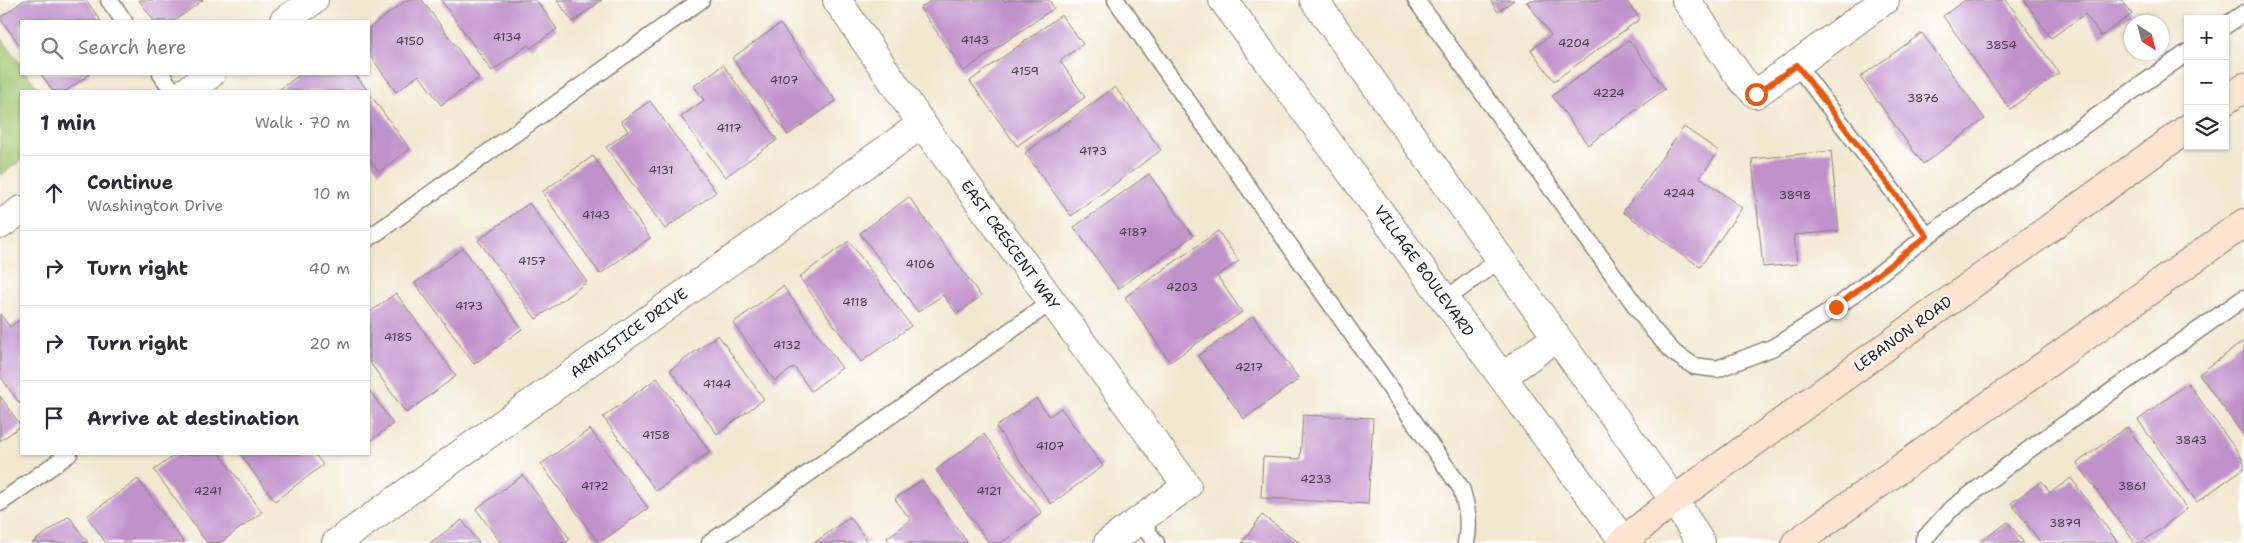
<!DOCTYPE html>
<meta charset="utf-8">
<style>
:root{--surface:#fff;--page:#f2f2f3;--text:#2b2b33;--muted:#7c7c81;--line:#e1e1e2}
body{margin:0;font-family:"Shantell Sans",sans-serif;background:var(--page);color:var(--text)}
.controls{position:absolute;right:15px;top:15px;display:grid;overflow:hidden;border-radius:0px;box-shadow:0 1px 4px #0004}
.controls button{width:45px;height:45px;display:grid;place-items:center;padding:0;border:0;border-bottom:1px solid var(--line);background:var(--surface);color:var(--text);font:25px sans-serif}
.compass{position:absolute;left:2124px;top:15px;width:45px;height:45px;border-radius:50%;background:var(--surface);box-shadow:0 1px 4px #0004;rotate:144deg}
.stop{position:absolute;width:15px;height:15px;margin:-11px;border:4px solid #ea580c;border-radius:50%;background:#fff}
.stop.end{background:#ea580c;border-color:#fff;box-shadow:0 1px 5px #0008}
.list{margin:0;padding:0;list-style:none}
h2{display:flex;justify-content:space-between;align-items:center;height:65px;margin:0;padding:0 20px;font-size:21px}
h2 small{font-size:16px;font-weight:400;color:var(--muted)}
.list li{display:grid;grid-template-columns:32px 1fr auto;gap:15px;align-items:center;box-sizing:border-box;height:75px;padding:0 20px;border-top:1px solid var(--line)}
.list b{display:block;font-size:19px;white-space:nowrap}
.list p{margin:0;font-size:16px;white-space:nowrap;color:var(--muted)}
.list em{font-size:16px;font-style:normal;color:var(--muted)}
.icon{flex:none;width:28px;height:28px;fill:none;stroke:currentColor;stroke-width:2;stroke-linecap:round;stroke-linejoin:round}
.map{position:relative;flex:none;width:2244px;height:543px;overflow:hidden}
.search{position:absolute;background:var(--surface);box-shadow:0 1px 4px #0004;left:20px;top:20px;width:350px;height:55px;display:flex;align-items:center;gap:12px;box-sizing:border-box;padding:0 18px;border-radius:0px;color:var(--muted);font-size:19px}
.panel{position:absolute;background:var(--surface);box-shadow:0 1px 4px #0004;left:20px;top:90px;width:350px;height:365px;border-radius:0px}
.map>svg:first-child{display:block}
.green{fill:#a1c772;stroke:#5e7247}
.building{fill:#c092cb}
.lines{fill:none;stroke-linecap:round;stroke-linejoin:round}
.service-casing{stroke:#878276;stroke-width:19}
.minor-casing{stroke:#878276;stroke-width:30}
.secondary-casing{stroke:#878276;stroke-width:30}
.service{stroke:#fff;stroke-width:16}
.minor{stroke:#fff;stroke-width:28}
.secondary{stroke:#fce5d0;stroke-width:28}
.route{stroke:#ea580c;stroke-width:6}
.labels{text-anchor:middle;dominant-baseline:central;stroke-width:4;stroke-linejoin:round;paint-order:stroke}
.number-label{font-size:12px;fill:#453a48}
.street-label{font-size:15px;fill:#1c1c1c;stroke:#fff}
</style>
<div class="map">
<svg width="2244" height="543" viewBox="0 0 2244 543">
<rect width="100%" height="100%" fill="#fff"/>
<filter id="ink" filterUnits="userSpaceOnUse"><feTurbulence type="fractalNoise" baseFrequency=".02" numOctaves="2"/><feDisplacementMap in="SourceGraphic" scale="10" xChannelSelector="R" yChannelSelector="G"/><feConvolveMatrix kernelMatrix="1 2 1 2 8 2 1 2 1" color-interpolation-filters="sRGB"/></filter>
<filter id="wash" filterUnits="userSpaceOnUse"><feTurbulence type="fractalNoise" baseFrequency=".0096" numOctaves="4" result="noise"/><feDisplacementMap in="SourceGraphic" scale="20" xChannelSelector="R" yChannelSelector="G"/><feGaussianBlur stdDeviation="1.12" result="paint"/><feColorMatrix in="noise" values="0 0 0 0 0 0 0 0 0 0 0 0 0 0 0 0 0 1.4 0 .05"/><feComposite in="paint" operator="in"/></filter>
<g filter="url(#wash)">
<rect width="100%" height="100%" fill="#f2e8d0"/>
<path class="green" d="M0,36L21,65V74H27L40,91H21V160L0,176Z"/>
<g id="blocks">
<path class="building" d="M24,0H86L101,21H21V47L0,18Z
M139,0H203L174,21H154Z
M407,0H422L479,78L441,105L419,75L396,92L369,54V28Z
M441,0H536L557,29L531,48L528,45L492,71Z
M557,0H602L573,22Z
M932,0H1004L1005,2L1008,0H1049L1054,8L964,71L920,8Z
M1490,0H1514L1498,12Z
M1531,0H1626L1640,19L1554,81L1531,50L1551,35L1527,2Z
M1965,0H2006L2059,73L2010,109L1943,16Z
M2024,0H2122L2132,14L2101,36L2085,14L2051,38Z
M1061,15L1083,44L1060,61L1085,97L1017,146L970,81Z
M780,24L836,101L788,135L732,58Z
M1922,33L1985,119L1923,164L1860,77Z
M1629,40L1665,89L1588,145L1552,96Z
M723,65L777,140L725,177L681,117L704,100L694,86Z
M41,74H90L66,91H53Z
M301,74H355L368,91H277Z
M1115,87L1161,150L1071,216L1025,153Z
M369,93L410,149L379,172L369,158Z
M650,101L716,192L665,229L606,147L628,131L621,121Z
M1684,127L1719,151L1700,177L1742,208L1700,267L1623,212Z
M1831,151L1839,231L1794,235L1797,264L1763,267L1752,159Z
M593,156L650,238L600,274L542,192Z
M1149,174L1193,236L1118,289L1074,227Z
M909,197L981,296L957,314L943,295L918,312L860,233Z
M529,203L587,282L536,319L478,240Z
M1218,231L1239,261L1217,276L1242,312L1170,362L1125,297Z
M849,241L911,326L861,362L799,277Z
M463,248L522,329L474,364L415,283Z
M783,286L842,368L811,391L794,367L775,381L733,323Z
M396,293L456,376L406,413L369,361V313Z
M0,314L10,327L21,319V405L0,376Z
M1253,316L1299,379L1244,419L1198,356Z
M718,335L764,399L717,434L670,370Z
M2244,341V436L2199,374Z
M657,378L710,452L656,491L603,417Z
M2188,383L2244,461V468L2197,502L2138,420Z
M369,390L393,424L369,442Z
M0,396L21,426L0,441Z
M1036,398L1049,416L1061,408L1103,466L1051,504L996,427Z
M1303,415L1373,418L1368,504L1261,498L1263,457L1300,459Z
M2127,427L2187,509L2141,543H2135L2077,463Z
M590,429L648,508L599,543L541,464Z
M984,434L1042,513L1001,543H989L936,470Z
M177,454H220L262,512L220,543H207L154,470Z
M240,454H315L323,465L275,501Z
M523,475L570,539L565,543H501L476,509Z
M2071,478L2118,543H2041L2011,503L2042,481L2050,493Z
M138,479L184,543H106L87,516Z
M922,480L968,543H890L887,538L911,520L895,499Z
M1262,515L1300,543H1242Z
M69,516L88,543H32Z
M850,517L869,543H814Z
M462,520L479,543H430Z
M2008,522L2024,543H1979Z"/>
</g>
</g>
<g filter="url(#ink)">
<use href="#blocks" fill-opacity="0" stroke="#878276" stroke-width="1"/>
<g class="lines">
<defs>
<path id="service" d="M109,0L124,21
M1116,0L1461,488C1467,507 1470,523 1466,543
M1416,0L1653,330L1674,353L1694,366L1717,369L1774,347L1837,307L1927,236L2188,52
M2225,26L2244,13
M1797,65L1927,236
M161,74L173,91
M369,238L701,0
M1445,300L1500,259
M0,503L69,454
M1139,520L1156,543
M710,543L1051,302
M1924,543V539L1949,511L2027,451L2244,298"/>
<path id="minor" d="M837,0L922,124L1187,486L1108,543
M1223,0L1625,543
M1314,0L1674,500L1701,543
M1686,0L1742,80L1756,94L1885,0
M284,21L314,0
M187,91L211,74
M0,225L21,210
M1502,377L1557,337
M336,543L922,124"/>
<path id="secondary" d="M2225,101L2244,87
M1621,543L1674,500L2188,128
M1796,543L2244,223"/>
</defs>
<use href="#service" class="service-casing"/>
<use href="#minor" class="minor-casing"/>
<use href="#secondary" class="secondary-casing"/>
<use href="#service" class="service"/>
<use href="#minor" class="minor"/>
<use href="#secondary" class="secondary"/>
</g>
</g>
<g class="lines" filter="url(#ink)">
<path class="route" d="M1756,94L1797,65L1927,236L1836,307"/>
</g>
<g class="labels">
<g class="number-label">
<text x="507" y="37">4134</text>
<text x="975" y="40">4143</text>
<text x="410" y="41">4150</text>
<text x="1574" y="43">4204</text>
<text x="2001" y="45">3854</text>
<text x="1025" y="71">4159</text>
<text x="784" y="80">4107</text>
<text x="1609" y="93">4224</text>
<text x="1923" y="98">3876</text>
<text x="729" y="128">4117</text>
<text x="1093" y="151">4173</text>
<text x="661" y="170">4131</text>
<text x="1679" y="193">4244</text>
<text x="1795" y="195">3898</text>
<text x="596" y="215">4143</text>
<text x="1133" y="232">4187</text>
<text x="532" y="261">4157</text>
<text x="920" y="264">4106</text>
<text x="1182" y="287">4203</text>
<text x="855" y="302">4118</text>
<text x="469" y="306">4173</text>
<text x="398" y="337">4185</text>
<text x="787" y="345">4132</text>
<text x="1249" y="367">4217</text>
<text x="717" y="384">4144</text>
<text x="656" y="435">4158</text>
<text x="2191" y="440">3843</text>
<text x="1050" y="446">4107</text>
<text x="1316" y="479">4233</text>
<text x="595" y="486">4172</text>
<text x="2132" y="486">3861</text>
<text x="208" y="491">4241</text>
<text x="989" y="491">4121</text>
<text x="2065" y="523">3879</text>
</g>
<g class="street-label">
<text transform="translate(1010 245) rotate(54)">EAST CRESCENT WAY</text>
<text transform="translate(1424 271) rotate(54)">VILLAGE BOULEVARD</text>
<text transform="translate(629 333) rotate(-36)">ARMISTICE DRIVE</text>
<text transform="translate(1903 334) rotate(-36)">LEBANON ROAD</text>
</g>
</g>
</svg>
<div class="controls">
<button>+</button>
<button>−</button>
<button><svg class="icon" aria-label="layers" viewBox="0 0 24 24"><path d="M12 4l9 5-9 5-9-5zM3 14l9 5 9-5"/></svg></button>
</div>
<svg class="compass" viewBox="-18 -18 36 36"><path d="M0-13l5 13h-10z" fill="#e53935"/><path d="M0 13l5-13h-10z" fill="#7c7c81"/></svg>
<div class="stop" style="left:1756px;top:94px"></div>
<div class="stop end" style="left:1836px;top:307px"></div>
<div class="search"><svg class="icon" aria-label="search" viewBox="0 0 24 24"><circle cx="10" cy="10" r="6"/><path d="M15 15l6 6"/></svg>Search here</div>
<section class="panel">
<h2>1 min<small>Walk · 70 m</small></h2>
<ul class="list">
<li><svg class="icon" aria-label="ahead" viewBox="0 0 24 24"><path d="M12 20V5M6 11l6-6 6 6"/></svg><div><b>Continue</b><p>Washington Drive</p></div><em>10 m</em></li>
<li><svg class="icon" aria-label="right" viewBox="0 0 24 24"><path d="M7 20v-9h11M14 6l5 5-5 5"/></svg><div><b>Turn right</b></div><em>40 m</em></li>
<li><svg class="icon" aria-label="right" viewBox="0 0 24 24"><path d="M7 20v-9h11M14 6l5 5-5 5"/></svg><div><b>Turn right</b></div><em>20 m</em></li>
<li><svg class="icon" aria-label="arrive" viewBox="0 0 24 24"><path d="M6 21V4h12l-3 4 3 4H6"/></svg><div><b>Arrive at destination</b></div></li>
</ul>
</section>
</div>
